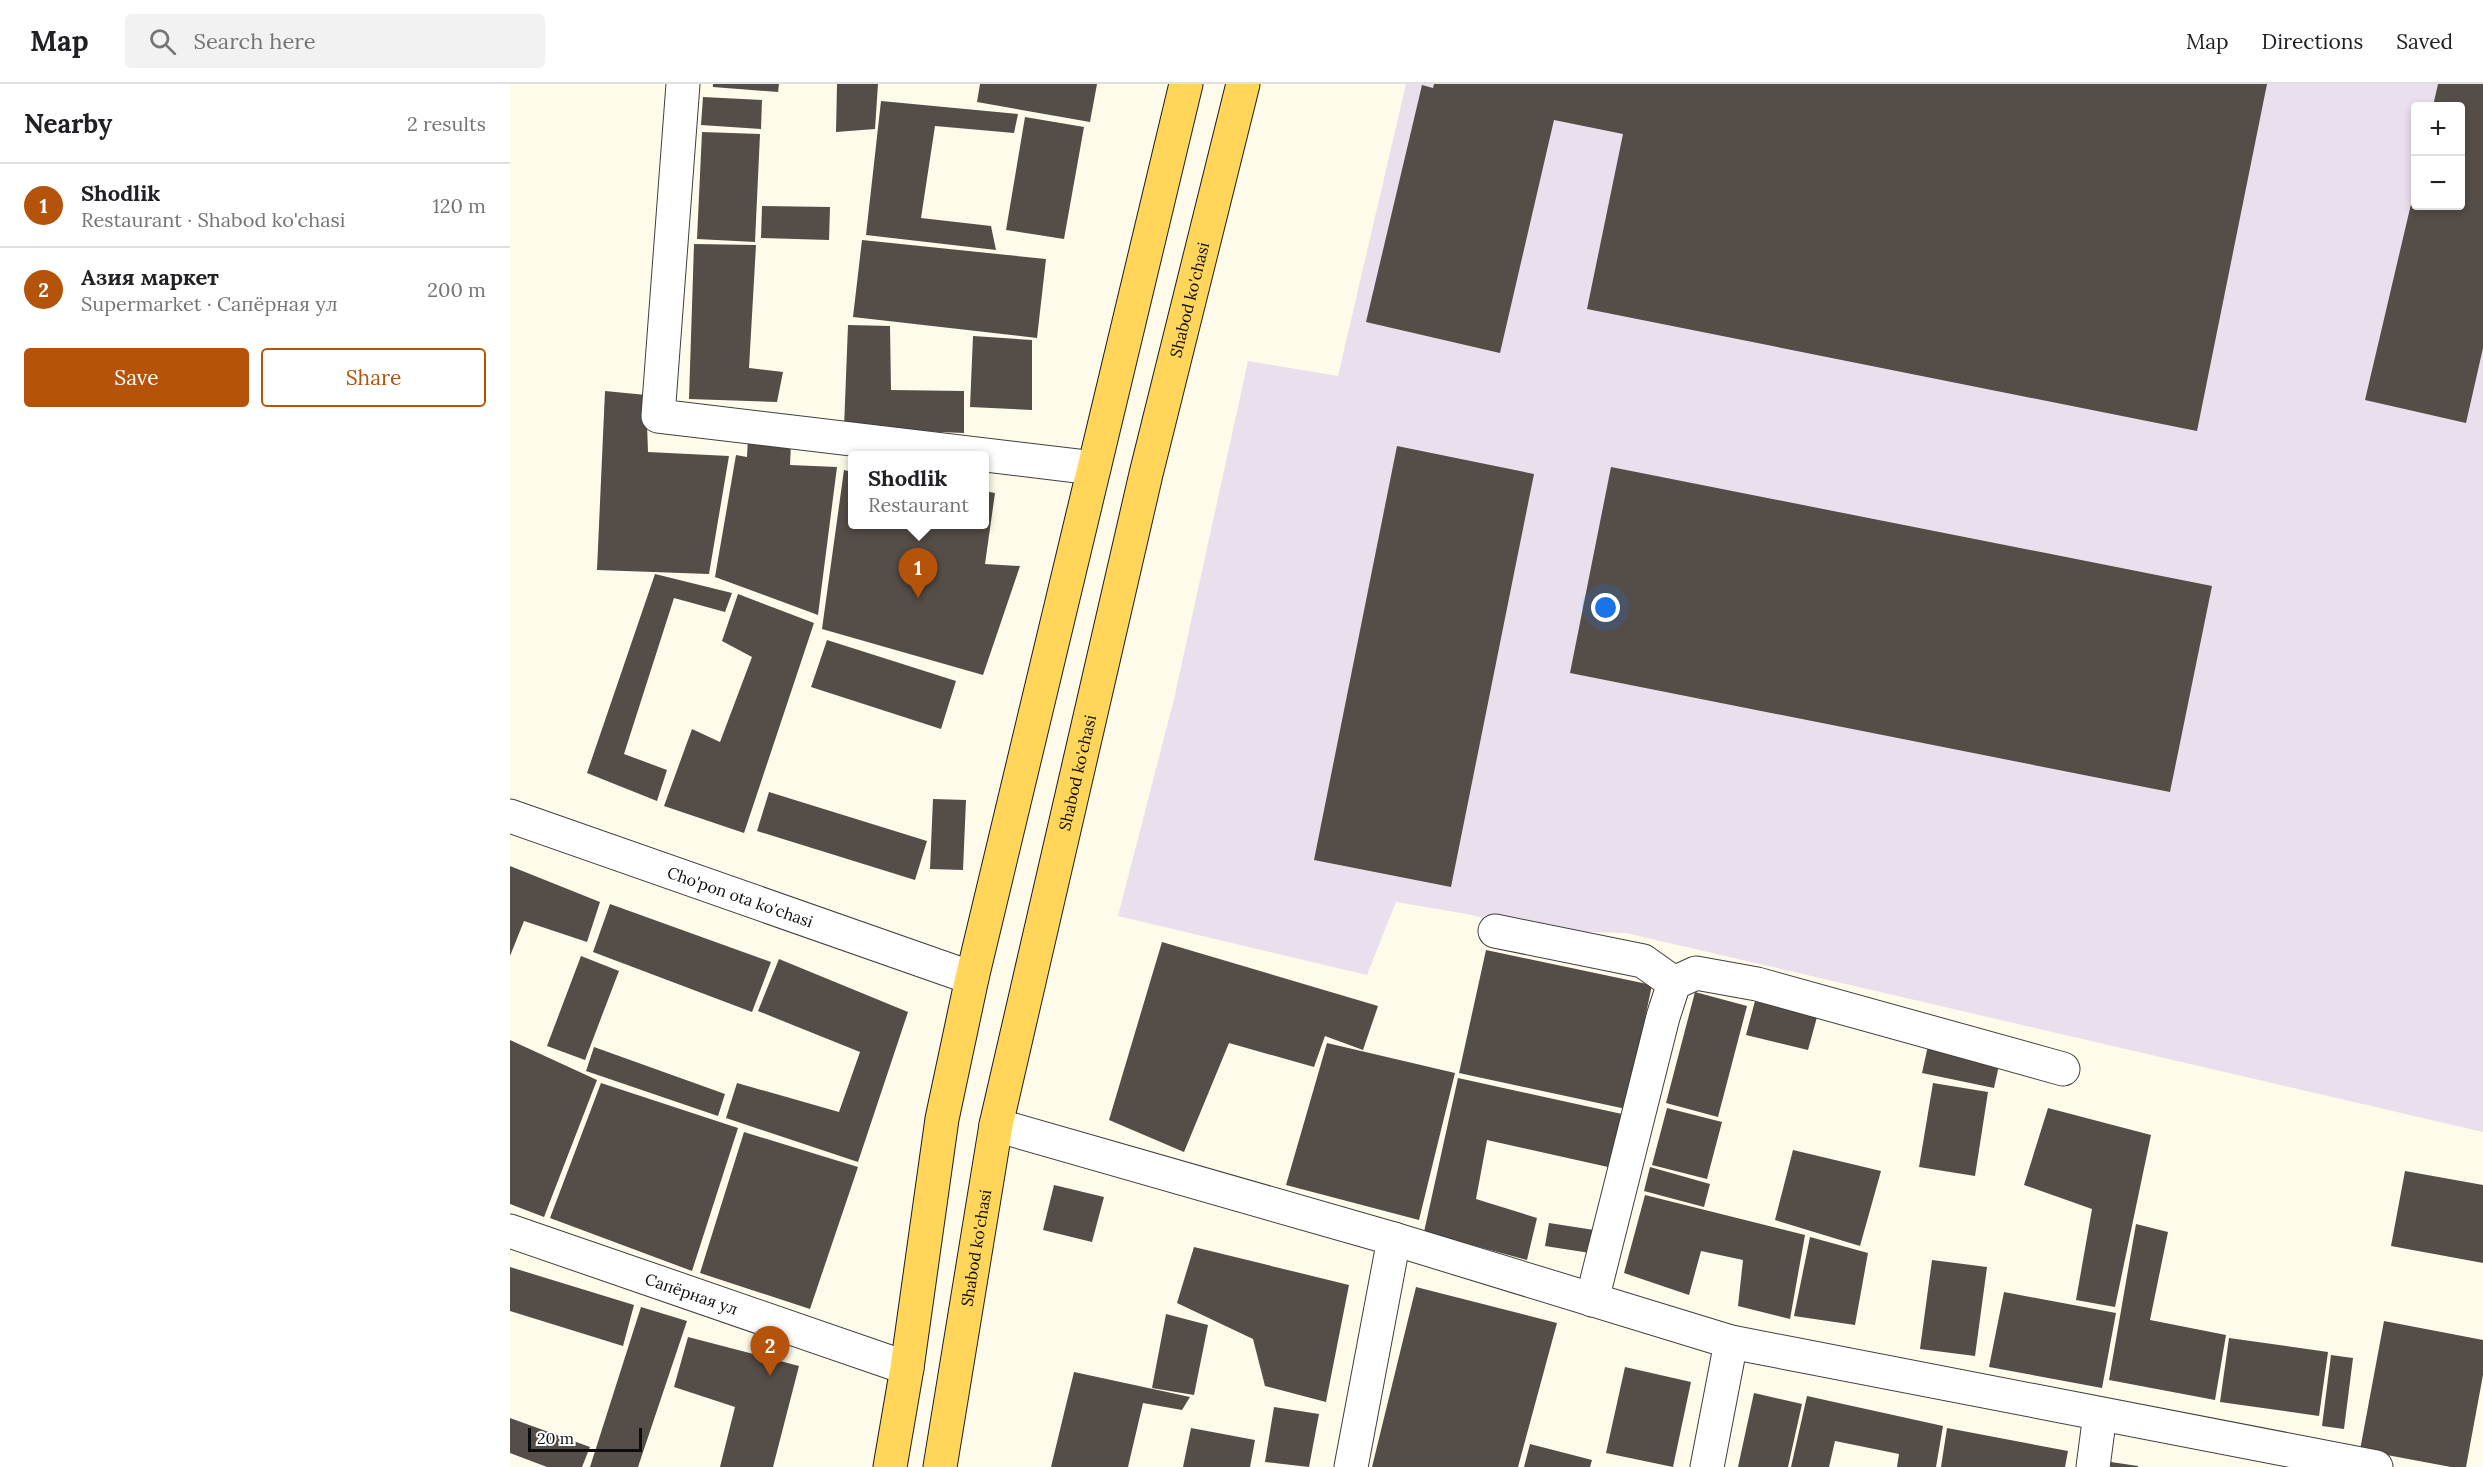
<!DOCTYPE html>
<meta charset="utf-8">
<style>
:root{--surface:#fff;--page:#f2f2f2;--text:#202124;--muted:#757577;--line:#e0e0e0;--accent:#b45309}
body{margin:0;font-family:Lora,serif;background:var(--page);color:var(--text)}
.controls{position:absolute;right:18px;top:18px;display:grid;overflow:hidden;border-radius:6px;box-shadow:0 3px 9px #0003}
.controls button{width:54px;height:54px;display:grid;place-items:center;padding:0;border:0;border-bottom:2px solid var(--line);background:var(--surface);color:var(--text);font:30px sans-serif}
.scale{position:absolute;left:18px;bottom:15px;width:114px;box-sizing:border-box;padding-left:6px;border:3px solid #0c0c0c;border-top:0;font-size:16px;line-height:21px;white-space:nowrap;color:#0c0c0c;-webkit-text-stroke:4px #fff;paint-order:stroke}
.you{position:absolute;left:1096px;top:524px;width:21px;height:21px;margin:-15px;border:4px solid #fff;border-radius:50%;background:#1a73e8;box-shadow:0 0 0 9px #1a73e833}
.badge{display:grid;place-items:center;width:39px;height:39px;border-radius:50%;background:var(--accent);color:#fff;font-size:20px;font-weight:700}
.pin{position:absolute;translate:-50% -50px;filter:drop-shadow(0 2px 3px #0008)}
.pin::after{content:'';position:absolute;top:32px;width:21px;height:18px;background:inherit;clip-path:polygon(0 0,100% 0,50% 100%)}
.popup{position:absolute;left:338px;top:367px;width:141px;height:78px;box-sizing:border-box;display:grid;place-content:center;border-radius:6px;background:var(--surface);filter:drop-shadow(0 2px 4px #0005);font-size:20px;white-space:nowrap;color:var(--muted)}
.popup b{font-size:22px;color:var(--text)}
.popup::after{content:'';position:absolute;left:50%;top:100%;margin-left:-12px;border:12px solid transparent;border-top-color:var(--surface)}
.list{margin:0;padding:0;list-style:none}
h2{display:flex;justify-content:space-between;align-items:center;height:78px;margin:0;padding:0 24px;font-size:26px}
h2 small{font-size:20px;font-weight:400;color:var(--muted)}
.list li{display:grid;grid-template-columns:39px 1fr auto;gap:18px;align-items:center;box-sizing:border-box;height:84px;padding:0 24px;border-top:2px solid var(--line)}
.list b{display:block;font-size:22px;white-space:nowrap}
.list p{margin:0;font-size:20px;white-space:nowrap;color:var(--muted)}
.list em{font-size:20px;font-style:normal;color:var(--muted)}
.actions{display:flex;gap:12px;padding:18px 24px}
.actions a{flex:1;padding:14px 0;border:2px solid var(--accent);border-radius:6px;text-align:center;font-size:21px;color:var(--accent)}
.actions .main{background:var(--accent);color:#fff}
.icon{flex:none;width:33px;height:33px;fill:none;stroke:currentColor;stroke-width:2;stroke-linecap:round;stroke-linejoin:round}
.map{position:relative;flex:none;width:1973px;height:1383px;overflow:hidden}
header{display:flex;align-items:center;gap:36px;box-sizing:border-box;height:84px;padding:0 30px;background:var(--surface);border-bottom:2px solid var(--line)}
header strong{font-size:28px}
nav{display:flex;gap:33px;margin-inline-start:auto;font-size:21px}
.search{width:420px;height:54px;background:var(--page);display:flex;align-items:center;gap:15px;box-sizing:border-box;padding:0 21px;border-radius:6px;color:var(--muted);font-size:22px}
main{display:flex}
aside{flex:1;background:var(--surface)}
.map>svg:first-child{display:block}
.industrial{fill:#eadfec;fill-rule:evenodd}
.building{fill:#554d47}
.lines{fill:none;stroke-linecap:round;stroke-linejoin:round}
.minor-casing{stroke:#3f3f3f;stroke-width:35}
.major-casing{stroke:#1d1d1d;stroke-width:35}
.minor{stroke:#fff;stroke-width:33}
.major{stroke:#ffd65a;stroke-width:33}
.labels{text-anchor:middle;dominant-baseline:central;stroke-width:6;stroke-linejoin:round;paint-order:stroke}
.street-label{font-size:16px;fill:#0c0c0c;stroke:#fff}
</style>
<header>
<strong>Map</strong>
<div class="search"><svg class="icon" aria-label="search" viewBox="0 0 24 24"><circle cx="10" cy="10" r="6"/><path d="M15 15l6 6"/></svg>Search here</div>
<nav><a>Map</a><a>Directions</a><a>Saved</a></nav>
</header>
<main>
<aside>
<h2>Nearby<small>2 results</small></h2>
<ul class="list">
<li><span class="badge">1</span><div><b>Shodlik</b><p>Restaurant · Shabod ko'chasi</p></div><em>120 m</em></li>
<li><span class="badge">2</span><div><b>Азия маркет</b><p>Supermarket · Сапёрная ул</p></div><em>200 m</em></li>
</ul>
<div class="actions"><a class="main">Save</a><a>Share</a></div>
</aside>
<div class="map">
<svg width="1973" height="1383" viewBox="0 0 1973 1383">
<rect width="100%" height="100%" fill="#fffbea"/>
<path class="industrial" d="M896,0H1973V1048L1116,849L1021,846L957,830L886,818L857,891L608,832L664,615L738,277L828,292ZM1906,22H1950V122H1906Z"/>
<path class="building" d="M203,0H269L268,8L203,3Z
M327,0H368L365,45L326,48Z
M470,0H587L580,38L467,18Z
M924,0H1757L1687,347L1077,225L1113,50L1044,36L990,269L856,238L912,1L923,4Z
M1928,0H1973V264L1956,339L1855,316L1905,103L1906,122H1950V22H1923Z
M193,13L252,16L251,45L191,41Z
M371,17L508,30L504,49L425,42L411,134L481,142L486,166L356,151Z
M515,33L574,43L554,155L496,146Z
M192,48L250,50L245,158L187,155Z
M252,122L320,123L319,156L251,154Z
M352,156L536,175L527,254L343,233Z
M184,160L246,161L239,284L273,288L267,318L179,315Z
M338,241L380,242L381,306L454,307V349L334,344Z
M463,252L522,256V326L460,323Z
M95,307L136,311L138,368L219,372L199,490L87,486Z
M238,353L281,358L280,381L327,383L308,531L205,493L226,371L237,373Z
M887,362L1024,390L941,803L804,776Z
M1101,383L1702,502L1660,708L1060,589Z
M334,386L342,388V440H474V407L485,409L475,480L510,482L473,591L312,545Z
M145,490L222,509L215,528L164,514L114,670L157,686L147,717L77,689Z
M228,510L304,539L234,749L154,722L182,645L210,658L242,573L212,557Z
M317,556L446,597L431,645L301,603Z
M259,708L417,757L405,796L247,747Z
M423,715L456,716L453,786L420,785Z
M0,782L90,818L77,858L14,837L0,872Z
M100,820L261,878L242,928L83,868Z
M652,858L868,922L853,966L815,952L804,983L719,959L674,1068L599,1036Z
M976,866L1142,901L1116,1025L949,989Z
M71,872L109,887L75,976L37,962Z
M269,875L398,928L348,1078L216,1034L227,999L329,1028L350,968L248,927Z
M1185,908L1237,922L1208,1033L1156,1019Z
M1245,917L1307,933L1298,966L1236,951Z
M0,956L87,996L34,1133L0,1120Z
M1419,957L1491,972L1484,1004L1412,989Z
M817,959L945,989L909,1136L776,1101Z
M84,963L215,1010L208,1032L76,987Z
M948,994L1112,1030L1098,1083L977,1056L966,1115L1027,1134L1017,1176L914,1148Z
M91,999L228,1044L182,1187L40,1134Z
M1423,999L1478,1008L1465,1092L1409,1083Z
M1157,1024L1212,1038L1197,1095L1142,1081Z
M1538,1024L1641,1051L1605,1223L1566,1216L1582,1125L1514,1101Z
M234,1048L348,1083L300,1225L190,1189Z
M1283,1066L1371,1087L1350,1162L1265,1136Z
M1140,1083L1200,1100L1194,1123L1134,1107Z
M1895,1087L1973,1101V1179L1881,1162Z
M544,1101L594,1113L582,1158L533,1146Z
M1135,1111L1295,1151L1280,1235L1228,1222L1233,1176L1191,1167L1179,1211L1114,1189Z
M1039,1139L1084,1146L1080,1169L1035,1162Z
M1626,1140L1658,1148L1640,1236L1716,1251L1705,1316L1599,1296Z
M1300,1153L1358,1169L1345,1241L1284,1232Z
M684,1163L839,1201L816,1318L755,1302L743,1255L667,1219Z
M1422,1176L1477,1183L1465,1272L1410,1265Z
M0,1183L124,1221L113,1262L0,1227Z
M906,1203L1047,1239L1008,1383H862Z
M1494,1208L1606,1229L1592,1304L1479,1283Z
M131,1223L177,1237L128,1383H80Z
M656,1230L698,1241L684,1311L642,1304Z
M1874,1237L1973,1256V1291L1956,1383H1941L1850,1366Z
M178,1253L289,1282L263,1383H210L225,1323L164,1303Z
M1719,1254L1818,1268L1809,1332L1710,1318Z
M1821,1271L1843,1274L1834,1345L1812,1342Z
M1115,1283L1181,1298L1163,1383L1096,1369Z
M564,1288L680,1313L672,1326L633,1319L618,1383H541Z
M1244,1309L1292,1320L1278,1383H1228Z
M1297,1312L1433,1342L1426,1383H1387L1389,1370L1325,1357L1319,1383H1281Z
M764,1323L809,1330L799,1383L755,1378Z
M0,1334L80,1363L72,1383H37L0,1369Z
M681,1344L745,1356L740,1383H673Z
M1437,1344L1558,1367L1555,1383H1431Z
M1020,1360L1082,1376L1080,1383H1014Z
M1601,1378L1628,1382V1383H1601Z"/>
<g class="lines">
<defs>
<g id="minor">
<path d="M173,0L148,332L584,384"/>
<path id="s1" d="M0,732L462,894"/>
<path d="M985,847L1133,877L1164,899"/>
<path d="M486,1041L884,1155L1221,1258L1866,1383"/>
<path id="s2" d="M0,1147L397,1284"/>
<path d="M1082,1216L1153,933L1164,899L1186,889L1247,900L1553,985"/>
<path d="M841,1383L884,1155"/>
<path d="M1197,1383L1221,1258"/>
<path d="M1583,1383L1590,1330"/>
</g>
<g id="major">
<path d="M380,1383L397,1284L432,1035L462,894L676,0"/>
<path id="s3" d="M430,1383L486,1041L636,390L733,0"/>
</g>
</defs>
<use href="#minor" class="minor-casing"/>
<use href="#major" class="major-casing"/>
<use href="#minor" class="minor"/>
<use href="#major" class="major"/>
</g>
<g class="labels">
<g class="street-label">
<text stroke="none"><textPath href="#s3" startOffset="1194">Shabod ko'chasi</textPath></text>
<text stroke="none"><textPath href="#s3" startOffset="708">Shabod ko'chasi</textPath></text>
<text stroke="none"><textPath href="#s1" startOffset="244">Cho'pon ota ko'chasi</textPath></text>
<text stroke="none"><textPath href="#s3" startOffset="222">Shabod ko'chasi</textPath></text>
<text stroke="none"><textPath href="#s2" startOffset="192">Сапёрная ул</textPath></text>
</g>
</g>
</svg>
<div class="controls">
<button>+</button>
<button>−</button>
</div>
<div class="scale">20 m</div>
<div class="you"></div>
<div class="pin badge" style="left:408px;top:514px">1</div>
<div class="popup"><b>Shodlik</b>Restaurant</div>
<div class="pin badge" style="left:260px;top:1292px">2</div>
</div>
</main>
